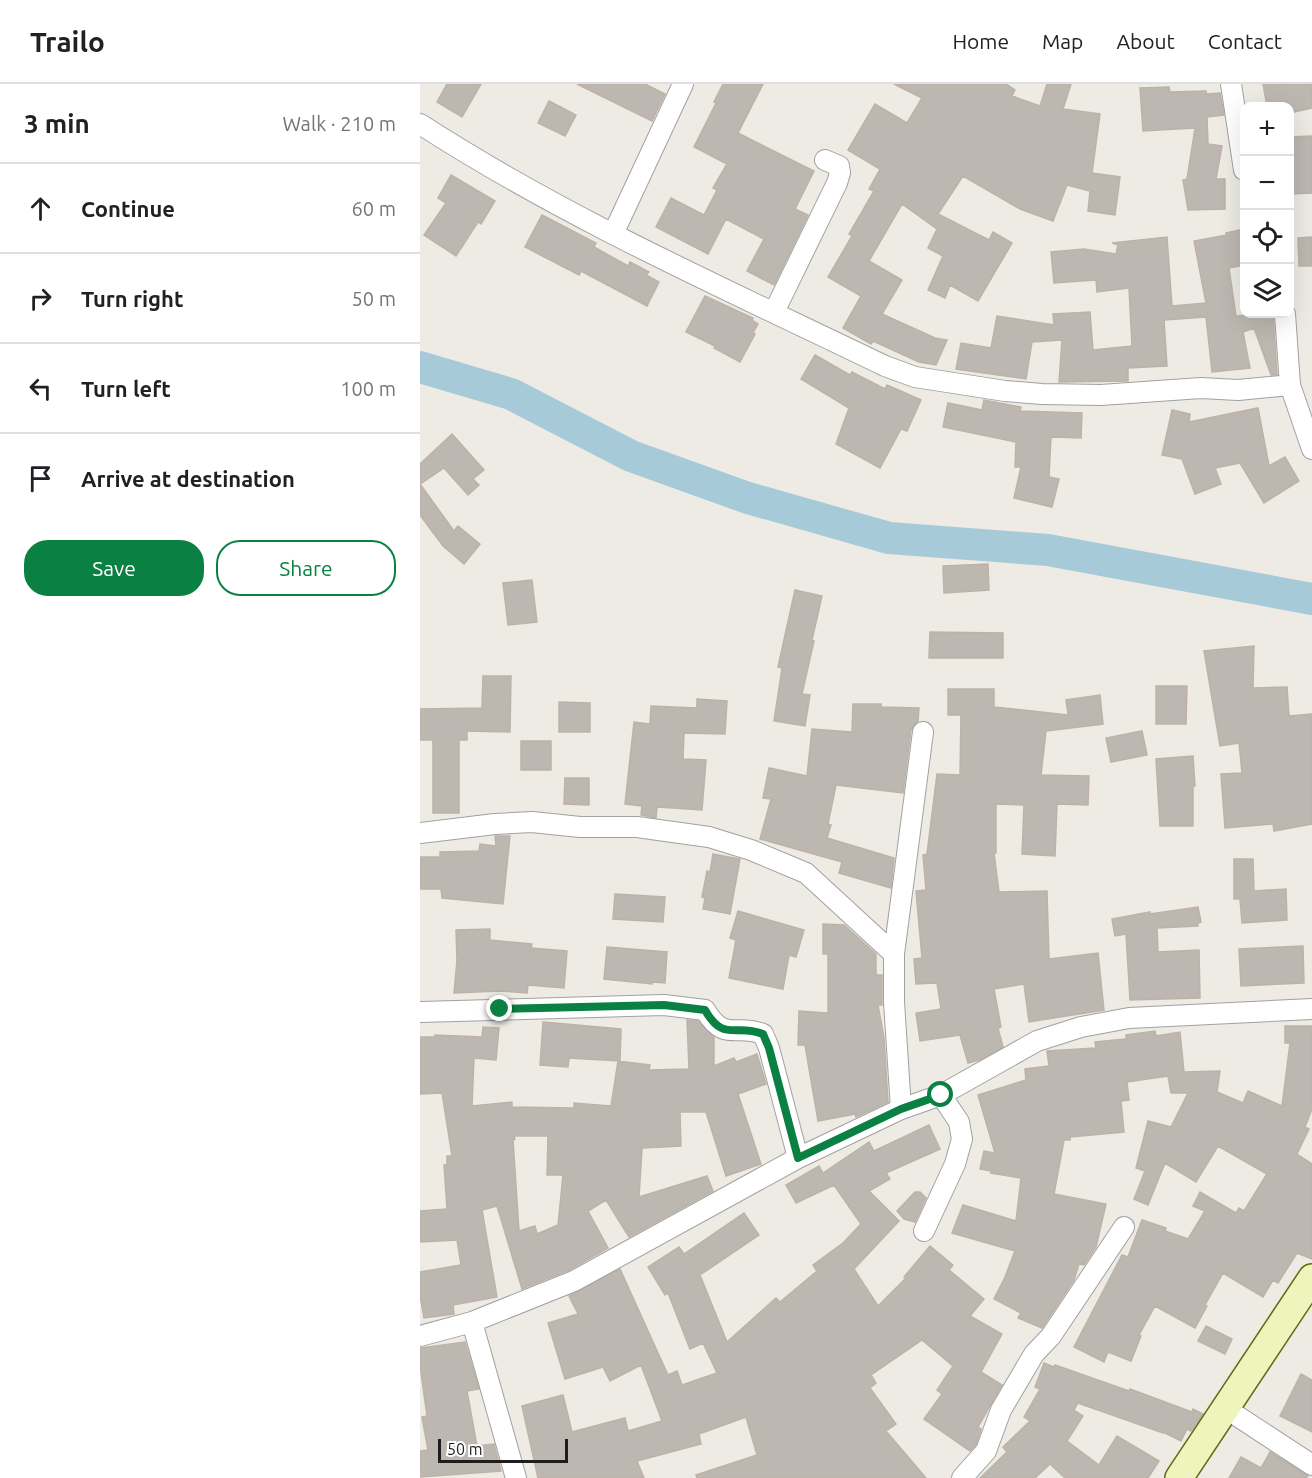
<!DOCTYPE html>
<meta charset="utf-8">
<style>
:root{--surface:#fff;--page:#f2f2f2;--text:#202124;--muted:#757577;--line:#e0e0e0;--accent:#0b8043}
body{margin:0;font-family:Ubuntu,sans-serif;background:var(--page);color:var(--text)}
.controls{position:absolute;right:18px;top:18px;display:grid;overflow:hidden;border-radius:12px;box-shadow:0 6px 24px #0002}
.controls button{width:54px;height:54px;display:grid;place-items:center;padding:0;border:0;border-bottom:2px solid var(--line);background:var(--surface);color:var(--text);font:30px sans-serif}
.scale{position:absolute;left:18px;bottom:15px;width:130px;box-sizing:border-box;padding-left:6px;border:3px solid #1d1d1d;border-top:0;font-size:16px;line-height:21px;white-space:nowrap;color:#1d1d1d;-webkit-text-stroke:4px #fff;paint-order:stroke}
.stop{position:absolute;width:18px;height:18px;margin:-14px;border:4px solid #0b8043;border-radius:50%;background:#fff}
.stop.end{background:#0b8043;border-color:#fff;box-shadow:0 2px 6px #0008}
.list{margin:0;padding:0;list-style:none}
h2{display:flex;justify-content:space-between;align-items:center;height:78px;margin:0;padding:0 24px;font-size:26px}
h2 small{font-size:20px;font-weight:400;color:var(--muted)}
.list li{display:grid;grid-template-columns:39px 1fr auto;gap:18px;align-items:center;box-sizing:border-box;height:90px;padding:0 24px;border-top:2px solid var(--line)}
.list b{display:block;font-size:22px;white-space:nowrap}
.list em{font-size:20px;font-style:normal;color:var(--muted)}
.actions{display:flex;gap:12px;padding:18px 24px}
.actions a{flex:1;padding:14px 0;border:2px solid var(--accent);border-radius:24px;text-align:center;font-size:21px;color:var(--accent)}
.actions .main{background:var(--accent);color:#fff}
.icon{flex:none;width:33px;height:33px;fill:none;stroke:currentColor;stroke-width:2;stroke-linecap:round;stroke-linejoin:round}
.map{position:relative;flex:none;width:892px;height:1394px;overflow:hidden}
header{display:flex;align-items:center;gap:36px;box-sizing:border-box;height:84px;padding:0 30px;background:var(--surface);border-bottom:2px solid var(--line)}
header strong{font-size:28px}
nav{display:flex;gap:33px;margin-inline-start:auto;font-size:21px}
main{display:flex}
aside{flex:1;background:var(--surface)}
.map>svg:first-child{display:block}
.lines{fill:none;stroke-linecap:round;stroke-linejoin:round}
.river{stroke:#a7cad8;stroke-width:32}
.building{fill:#bdb7b1;stroke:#beb2a7;stroke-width:1.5;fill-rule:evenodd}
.minor-casing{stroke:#a1a1a1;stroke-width:22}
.secondary-casing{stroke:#5b6b0d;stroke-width:30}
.minor{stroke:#fff;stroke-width:20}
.secondary{stroke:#eef4bb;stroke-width:27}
.route{stroke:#0b8043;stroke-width:8}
</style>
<header>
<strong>Trailo</strong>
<nav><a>Home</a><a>Map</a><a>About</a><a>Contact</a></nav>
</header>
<main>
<aside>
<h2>3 min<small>Walk · 210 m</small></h2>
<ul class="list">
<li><svg class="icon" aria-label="ahead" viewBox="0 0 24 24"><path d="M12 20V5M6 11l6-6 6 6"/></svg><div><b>Continue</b></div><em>60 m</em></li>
<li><svg class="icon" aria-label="right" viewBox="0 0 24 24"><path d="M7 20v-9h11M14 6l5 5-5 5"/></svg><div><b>Turn right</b></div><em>50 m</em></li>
<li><svg class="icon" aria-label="left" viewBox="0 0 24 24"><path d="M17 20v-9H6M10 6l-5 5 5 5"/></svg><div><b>Turn left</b></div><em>100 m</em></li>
<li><svg class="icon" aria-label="arrive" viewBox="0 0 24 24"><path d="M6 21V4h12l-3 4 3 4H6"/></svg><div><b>Arrive at destination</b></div></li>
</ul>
<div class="actions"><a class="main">Save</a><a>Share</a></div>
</aside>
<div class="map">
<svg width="892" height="1394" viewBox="0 0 892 1394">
<rect width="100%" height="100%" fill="#edebe4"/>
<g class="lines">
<path class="river" d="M0,283L91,310L211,372L328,414L469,454L628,466L892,515"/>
</g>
<path class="building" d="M27,0H61L42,33L17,18Z
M157,0H225L245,10L232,37Z
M303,0H343L318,49L394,87L375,125L388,131L354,201L327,187L344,155L306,135L288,170L236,143L251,114L284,131L297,106L293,104L307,80L274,63L296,19L294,18Z
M474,0H586L595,6L592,12L620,22L627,0H651L643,25L680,30L672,89L700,93L695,131L668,127L670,107L647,101L633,137L600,125L543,92L518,130L569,156L573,148L592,159L558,217L530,201L525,214L508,206L523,172L508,164L517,145L482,120L449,177L482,196L462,230L515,254L527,256L516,281L499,278L453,257L451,260L423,244L441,212L408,193L432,152L429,150L454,107L449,105L460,85L428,66L455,20L487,39L502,14Z
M843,0H892V24L870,29V22H847Z
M749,3L750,8L786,7V10L800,9L804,31L787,33L788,60L802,62L796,95H805V125L768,126L763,96L767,95L775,44L723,47L720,4Z
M129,17L156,31L145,52L118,39Z
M892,52V109L872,110L870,53Z
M31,91L75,117L61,140L58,138L36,172L4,151L26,119L18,114Z
M122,131L176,159L174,163L208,182L210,178L229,188L226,191L239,198L227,222L161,187L159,191L105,163Z
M825,145V181L809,184L816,232L853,230L857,290L851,291L834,244L823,248L830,284L792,288L786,233L744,236L747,282L708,284V297L639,298L642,256L612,258L606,295L536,285L541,259L571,264L577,232L634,241L633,230L670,228L673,266L712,262L709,204L677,208L676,196L634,199L631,168L664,165L696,170L698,161L692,159L747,153L752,222L786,219L774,157L807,151L806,149Z
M892,153V182H879L878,154Z
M285,212L333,234L332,236L338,240L333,249L335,250L320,278L294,264L295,262L266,248Z
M395,271L430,291L432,288L465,305L467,301L501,316L487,347L481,345L460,384L416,360L429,324L381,295Z
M564,316L601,323L600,327L662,329L661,354L631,353L629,393L639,395L632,423L594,414L601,383H595L596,358L523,343L528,319L562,326Z
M838,324L849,382L865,373L879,397L844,419L820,379L795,384L801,400L775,410L762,375L742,371L752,326L770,330L769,338Z
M32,350L64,386L53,395L59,401L48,411L24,384L0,400V380Z
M0,400L34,447L38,442L60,460L44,480L23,462L0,431Z
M568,480L569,506L524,509L523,482Z
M112,496L117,538L88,541L83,499Z
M375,506L402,512L392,556L394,557L382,610L390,611L385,642L354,637L362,584L358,583Z
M510,548L583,549V574H509Z
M834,562L833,604L867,603L869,632L892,630V740L854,747L853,740L805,744L801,690L822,689L819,659L800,662L784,567Z
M63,592H91L90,648L47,647V656H39V729H13V656H0V625L62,624Z
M736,602H767L766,640H736Z
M528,605H574V623L648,631L646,616L680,611L683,640L626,647L621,691L669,692L668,721L637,720L635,772L602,770L604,721L576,720V769H574L579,808L627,807L629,875L678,869L684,926L609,938L604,900L574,905L581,943L578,944L583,963L559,976L548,979L540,951L500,957L496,929L521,925L517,899L496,900L494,875L502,874L496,807L506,806L503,771L507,770L517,690L540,691L541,631H528Z
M277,615L307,617L305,650L264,649L263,675L286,676L282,726L237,723L236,734L221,731L222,722L205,720L214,638L230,640L231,622L277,624Z
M139,618L170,619V648H139Z
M433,620H461V623L499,624L498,637L491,646L483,709L416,701L408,740L411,741L407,754L474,774L471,804L419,789L422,778L340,755L351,715L343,714L349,684L387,692L392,645L432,648Z
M722,647L727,671L691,678L686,654Z
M101,657H131V686H101Z
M773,672L775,702H773V742H740L736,675Z
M145,694H169V721L144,720Z
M75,752H90L83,820L22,814L21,805H0V773H20V768L59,767L60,760L76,762Z
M293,770L320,775L310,830L283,825L285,814L282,813L287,787L290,788Z
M814,775H833L834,807L866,805L867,836L822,839L820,815H814Z
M195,810L245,813L243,838L193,835Z
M778,823L781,838L778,839V842L737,844L738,868L779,866L780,914L710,916L706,850L695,852L692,835L730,828V830Z
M318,827L384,846L376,873L369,871L363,905L309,894L316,856L310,854Z
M403,840L424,841L456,870V891H462V921H458L464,954L468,1018L436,1033L435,1030L398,1037L385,961H378L379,927L408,929V870H403Z
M70,845V856L112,860L111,864L147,867L144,904L108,901L107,909L81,907L34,909L37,876L36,846Z
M883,862L884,899L821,902L819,865Z
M187,863L247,868L245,899L232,898V900L184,895Z
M267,936L278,937L294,953V982L314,974L316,978L337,970L346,1000L318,1010L341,1080L306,1092L286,1028H260L261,1062L222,1064L219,1113L287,1092L293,1107L209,1153L186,1116L168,1127L188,1164L149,1186L102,1205L77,1122L62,1126L77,1213L33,1221L34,1230L4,1234L0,1211V1188L41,1181L37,1156L0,1158V1127L27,1125L24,1081H27V1072H32L22,1009L0,1010V953H15V951L62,953L63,943L79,944L76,976L54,974L52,1022L92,1018V1023L154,1024V1019L191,1022L198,977L230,981L229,986L269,985ZM94,1052H128L127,1091H143L138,1141L117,1150L115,1142L99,1147L93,1056L95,1055Z
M123,938L201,945L200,977L149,974L148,983L120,981Z
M865,942H892V1025L885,1043L889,1045L877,1070L892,1080V1175L877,1169L858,1199L853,1196L843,1213L803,1189L785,1221L787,1222L775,1244L735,1222L719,1251L721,1252L711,1277L688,1268L684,1278L654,1263L702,1171L708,1173L722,1136L746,1144L745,1147L768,1155L785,1127L773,1122L780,1108L816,1129L819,1124L824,1127L847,1090L798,1062L776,1098L745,1079L728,1121L714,1115L725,1087L716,1084L728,1037L751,1043L768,1009H751L748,992L707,998L709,1016L701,1017L704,1048L650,1053V1056H644L634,1110L686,1120L676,1163L664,1181L659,1180L654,1196L622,1244L598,1234L601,1229L574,1215L585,1193L595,1167L532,1149L543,1121L596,1137L601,1094L571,1089V1087L560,1085L564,1067L575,1069L558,1011L606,996L605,985L629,982L627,967L676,964L675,958L706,955V951L735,947L736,952L760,948L764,988L800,987L797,1008L823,1019L828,1007L862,1022L870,959H865Z
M509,1041L520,1065L466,1089L470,1095L449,1107L479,1137L434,1185L458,1222L486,1194L484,1193L510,1162L533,1181L529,1186L564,1215L550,1232L582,1250L561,1288L582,1301L558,1343L561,1345L556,1361L550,1367L504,1335L522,1310L517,1306L533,1282L502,1256L451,1291L456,1299L450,1304L476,1340L466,1347L506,1394H277L276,1391L337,1371L326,1333L279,1350L281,1360L217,1377L224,1394H118L102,1322L143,1311L152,1348L205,1334L208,1347L242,1337L221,1281L190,1297L183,1283L145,1295L128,1239L158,1230L149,1212L200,1185L248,1291L257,1287L262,1301L297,1289L283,1259L270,1265L248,1209L245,1211L228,1183L259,1163L264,1170L324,1129L339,1151L280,1191L307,1258L356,1214L360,1218L397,1187L393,1181L423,1159L441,1140L414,1101L376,1119L366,1101L399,1082L403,1089L449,1058L454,1067Z
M495,1108H500L506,1114L495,1138L484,1135L477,1127Z
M786,1242L812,1255L805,1270L778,1257Z
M45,1258L59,1305L47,1307L57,1362L74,1360L81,1387L0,1393V1367L8,1366L2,1333L7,1332L0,1281V1264Z
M624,1279L634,1283L635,1281L709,1307L710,1305L772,1328L773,1325L783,1330L771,1347L767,1345L761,1357L743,1348V1349L658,1319L654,1326L663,1332L647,1357L679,1381L697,1352L739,1377L728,1394H645L630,1380L615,1394H560L587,1368L583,1363L610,1337L604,1333L620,1305L615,1303Z
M881,1290L892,1296V1348L860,1332Z
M850,1368L888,1392L886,1394H809L821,1373L841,1384Z"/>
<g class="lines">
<defs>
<path id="minor" d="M811,0L824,86
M0,40C147,135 308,206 465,282L495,293L585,307L622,310L681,311L781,304L818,306L870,301
M193,150L263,0
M354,228L417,99L420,89L419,82L405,76
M865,230L870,301L892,365
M0,749L75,740L112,738L160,743H217L289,753L331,766L386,789L474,870
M0,928L244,921L285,926C305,959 315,939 343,950L349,964L378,1074
M481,1025L474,918V870L503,648
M504,1147L535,1080L542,1055L539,1038L521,1011
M52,1238L96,1394
M0,1252L52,1238L154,1197L378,1074L481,1025L521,1011L617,957L661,943L709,934L892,925
M805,1324L892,1381
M542,1394L566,1367L581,1326L614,1270L631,1252L704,1143"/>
<path id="secondary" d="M759,1394L892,1194"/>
</defs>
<use href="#minor" class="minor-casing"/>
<use href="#secondary" class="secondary-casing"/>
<use href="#minor" class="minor"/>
<use href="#secondary" class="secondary"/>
</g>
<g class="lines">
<path class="route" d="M80,925L244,921L285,926C304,959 315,939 343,950L349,964L378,1074L481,1025L521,1011"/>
</g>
</svg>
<div class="controls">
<button>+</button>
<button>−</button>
<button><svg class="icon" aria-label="locate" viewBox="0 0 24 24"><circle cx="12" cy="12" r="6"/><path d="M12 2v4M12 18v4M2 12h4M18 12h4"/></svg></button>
<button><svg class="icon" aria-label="layers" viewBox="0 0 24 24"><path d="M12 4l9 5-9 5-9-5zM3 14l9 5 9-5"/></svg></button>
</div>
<div class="scale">50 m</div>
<div class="stop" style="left:521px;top:1011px"></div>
<div class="stop end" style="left:80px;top:925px"></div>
</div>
</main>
